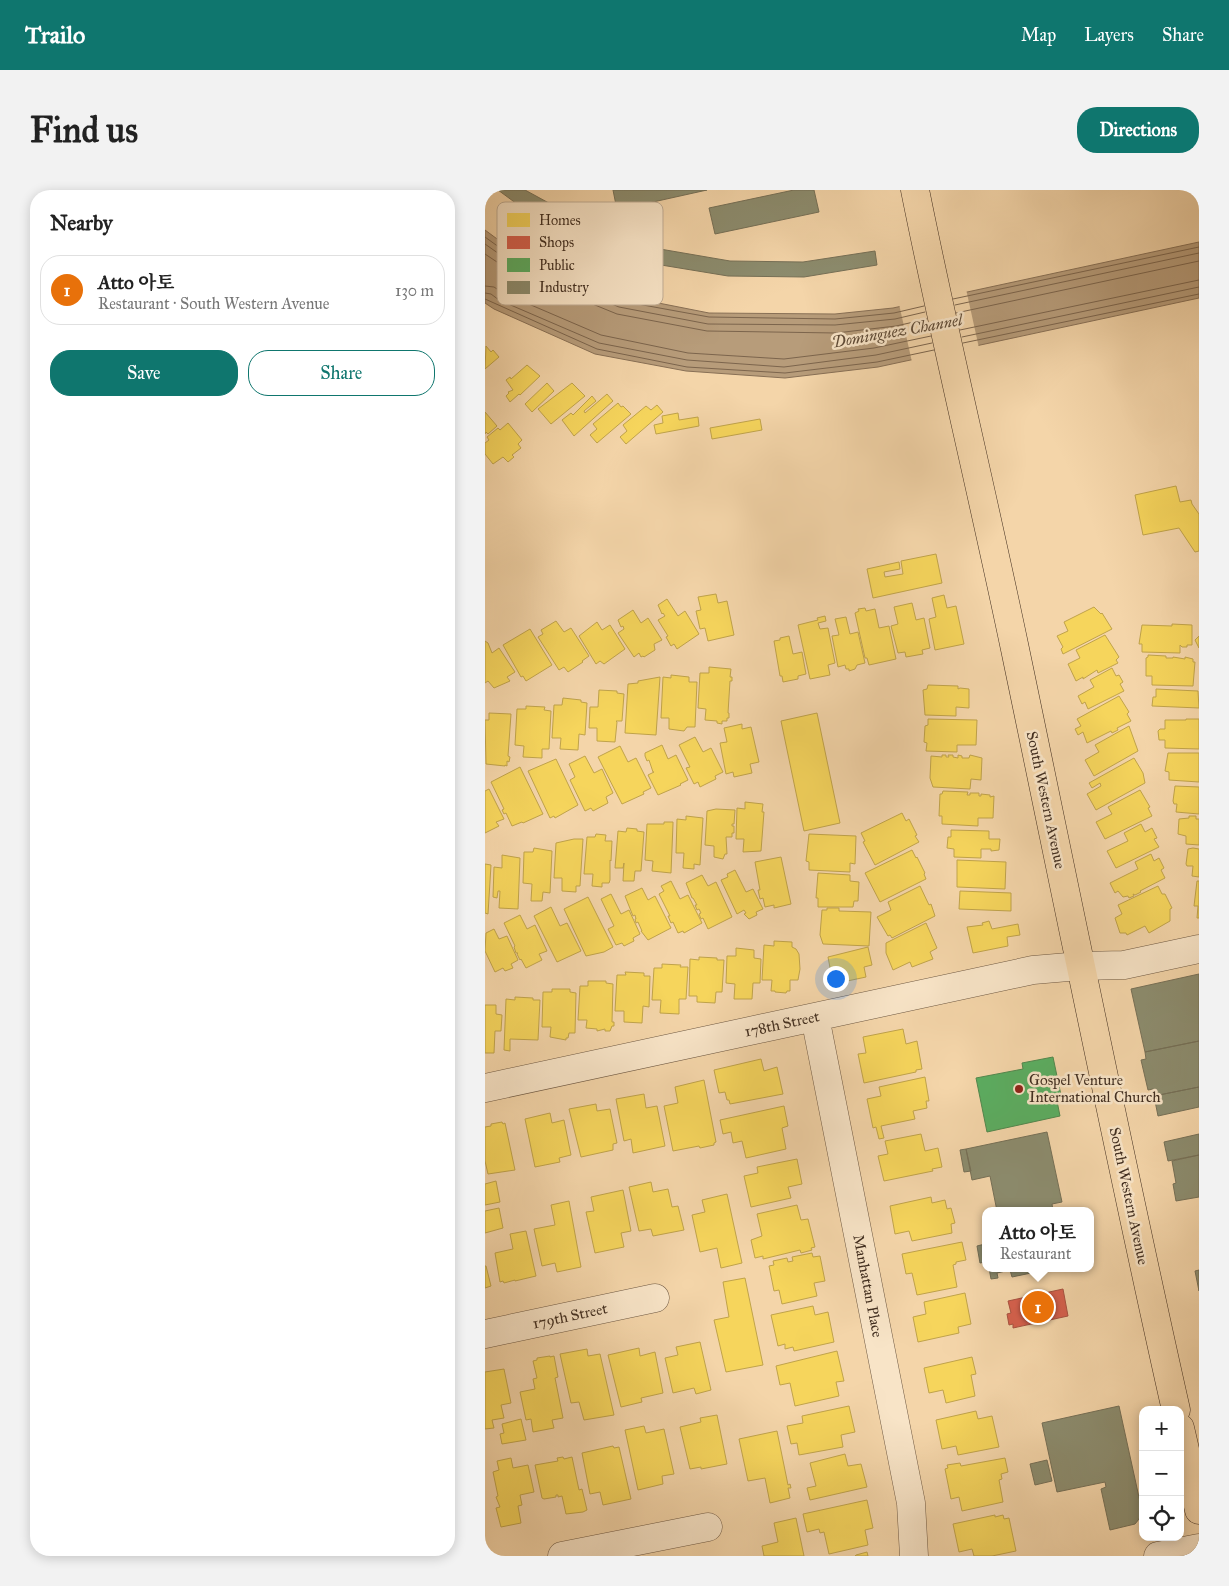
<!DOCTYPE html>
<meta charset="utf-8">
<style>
:root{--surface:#fff;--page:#f2f2f2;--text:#222;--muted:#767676;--line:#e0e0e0;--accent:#0f766e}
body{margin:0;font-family:"IM FELL Great Primer","Noto Serif KR",serif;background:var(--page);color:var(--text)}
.controls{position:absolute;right:15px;bottom:15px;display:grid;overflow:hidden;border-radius:10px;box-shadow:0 2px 12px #0003}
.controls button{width:45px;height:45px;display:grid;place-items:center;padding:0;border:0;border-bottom:1px solid var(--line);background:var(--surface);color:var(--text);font:25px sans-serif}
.you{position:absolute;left:350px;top:788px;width:18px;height:18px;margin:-12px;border:4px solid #fff;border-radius:50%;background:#1a73e8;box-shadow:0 0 0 8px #1a73e833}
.badge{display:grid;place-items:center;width:32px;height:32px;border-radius:50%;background:var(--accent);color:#fff;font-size:16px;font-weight:700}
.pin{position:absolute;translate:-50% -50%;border:2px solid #fff;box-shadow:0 1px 5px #0006}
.popup{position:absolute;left:497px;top:1017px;width:112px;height:65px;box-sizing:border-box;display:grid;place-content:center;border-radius:10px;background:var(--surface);filter:drop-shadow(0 1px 4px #0005);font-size:16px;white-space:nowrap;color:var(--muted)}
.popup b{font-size:19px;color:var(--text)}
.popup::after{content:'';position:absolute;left:50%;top:100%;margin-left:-10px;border:10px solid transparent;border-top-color:var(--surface)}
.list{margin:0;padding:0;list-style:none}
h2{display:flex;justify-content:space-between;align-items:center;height:65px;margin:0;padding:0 20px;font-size:21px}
h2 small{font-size:16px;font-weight:400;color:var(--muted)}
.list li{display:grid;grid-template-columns:32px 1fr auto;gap:15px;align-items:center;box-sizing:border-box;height:70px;margin:0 10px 10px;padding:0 10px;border:1px solid var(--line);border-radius:20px}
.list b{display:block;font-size:19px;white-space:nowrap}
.list p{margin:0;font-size:16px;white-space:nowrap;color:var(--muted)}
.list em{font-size:16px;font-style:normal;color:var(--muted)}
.actions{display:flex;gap:10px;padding:15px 20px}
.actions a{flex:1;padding:11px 0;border:1px solid var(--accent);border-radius:20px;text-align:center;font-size:18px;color:var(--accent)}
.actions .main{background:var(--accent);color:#fff}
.icon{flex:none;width:28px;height:28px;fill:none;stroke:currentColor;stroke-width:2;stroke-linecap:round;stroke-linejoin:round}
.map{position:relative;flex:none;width:714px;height:1366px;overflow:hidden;border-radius:20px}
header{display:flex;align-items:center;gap:30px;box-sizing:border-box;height:70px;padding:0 25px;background:var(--accent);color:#fff}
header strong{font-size:24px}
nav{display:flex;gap:28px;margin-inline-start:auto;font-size:18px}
.intro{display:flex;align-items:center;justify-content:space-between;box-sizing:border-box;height:120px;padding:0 30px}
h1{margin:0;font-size:35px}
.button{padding:12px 22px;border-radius:20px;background:var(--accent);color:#fff;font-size:18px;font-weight:700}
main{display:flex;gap:30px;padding:0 30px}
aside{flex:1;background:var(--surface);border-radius:20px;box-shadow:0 2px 12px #0003}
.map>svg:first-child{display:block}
.water{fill:#b79c7a;stroke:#887056}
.pier{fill:#f4d5a9}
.homes{fill:#f6d55c;stroke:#c0a34a}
.shops{fill:#d6604d;stroke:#a95140}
.public{fill:#5aae61;stroke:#52884e}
.industry{fill:#8c8c6e;stroke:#767057}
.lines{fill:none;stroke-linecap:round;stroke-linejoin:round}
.shore{stroke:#7c654d;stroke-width:1}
.minor-casing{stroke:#6e5842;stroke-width:29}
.major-casing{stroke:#412e20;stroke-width:29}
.minor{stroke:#f8e4c7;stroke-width:28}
.major{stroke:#f4d5a9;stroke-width:28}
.poi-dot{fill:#8f2418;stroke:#f8e4c7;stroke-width:2}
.labels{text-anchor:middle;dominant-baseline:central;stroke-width:5;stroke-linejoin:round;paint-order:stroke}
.street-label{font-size:15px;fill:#412e20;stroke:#f8e4c7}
.poi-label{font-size:15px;fill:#412e20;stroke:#f8e4c7;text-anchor:start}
.water-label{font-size:16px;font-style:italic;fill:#5e4a36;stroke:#f8e4c7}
.key{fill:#f8e4c7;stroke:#c1ad95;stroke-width:1}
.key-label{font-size:14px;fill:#412e20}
</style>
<header>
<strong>Trailo</strong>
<nav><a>Map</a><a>Layers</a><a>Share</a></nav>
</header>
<div class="intro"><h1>Find us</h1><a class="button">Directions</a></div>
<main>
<aside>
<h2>Nearby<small></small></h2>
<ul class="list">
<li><span class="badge" style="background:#e8710a">1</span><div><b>Atto 아토</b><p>Restaurant · South Western Avenue</p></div><em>130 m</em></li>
</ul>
<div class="actions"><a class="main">Save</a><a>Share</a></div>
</aside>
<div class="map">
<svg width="714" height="1366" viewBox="0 0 714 1366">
<rect width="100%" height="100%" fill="#f4d5a9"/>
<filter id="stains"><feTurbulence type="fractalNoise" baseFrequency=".004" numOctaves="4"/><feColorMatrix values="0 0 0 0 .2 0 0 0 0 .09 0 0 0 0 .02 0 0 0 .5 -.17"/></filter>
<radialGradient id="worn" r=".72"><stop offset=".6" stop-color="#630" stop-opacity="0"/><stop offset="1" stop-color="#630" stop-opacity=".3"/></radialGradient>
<path class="water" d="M0,40L31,63L138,106L224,123L350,124L408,118L714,52V108L393,177L300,188L201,181L110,164L9,119L0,113Z"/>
<path class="pier" d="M481,99L494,158L427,172L414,114Z"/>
<path class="homes" d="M1,156L6,162L8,160L14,167L0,179Z
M42,175L55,186L35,205L34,204L25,212L21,206L24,203L23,202L28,200L21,190L25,187L26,189Z
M62,193L69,201L47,222L40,214Z
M87,193L100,206L66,234L53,219Z
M122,204L128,211L89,246L77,230L86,223L88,225L107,206L111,211L99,221L100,223Z
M133,213L136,217L138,216L146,224L112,253L105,245L112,239L108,234Z
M172,215L178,222L141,254L135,247L142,241L138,235L161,216L166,220Z
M0,222L12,236L3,244L1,242L0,244Z
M193,223L194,230L213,227L214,236L171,244L169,235L178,233L177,226Z
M275,229L277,240L227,249L225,238Z
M23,233L37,250L33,254L36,258L27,265L29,267L23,272L18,267L8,274L0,264V253L4,250L2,247L13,238L15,240Z
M691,296L695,312L706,310L707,314L714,324V361L710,362L694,338L658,345L650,305Z
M451,364L457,393L388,408L382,379L414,372L415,379L399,382L400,387L418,384L416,371Z
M231,404L233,413L242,411L249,445L223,451L220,438L215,439L211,421L216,420L213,407Z
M459,405L462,418L471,416L479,454L450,460L444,429L451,427L447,408Z
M182,409L193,426L200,421L214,444L192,459L189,454L186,456L181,447L183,446L173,430L180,426L178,423L177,424L173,415Z
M427,413L431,430L439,428L445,458L437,460L438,464L421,467L420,462L413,463L406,436L413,434L409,417Z
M609,417L616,424L617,423L627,439L578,464L576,459L578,457L572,446L583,441L579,432Z
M380,418L381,421L390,419L394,438L404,436L411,469L384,475L382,468H380L370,423L374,421L373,419Z
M148,420L156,433L163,428L177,450L169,454L170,460L159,467L158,466L156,467L154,463L149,467L133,443L139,439L138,436L136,437L133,430Z
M340,426L341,431L333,433L335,439L343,438L350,473L343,475L345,485L325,489L313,435L333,430L332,428Z
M361,427L365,444L373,442L380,473L372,475L370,479L364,481V479H361L360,475L353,477L347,446L354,445L350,429Z
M71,431L79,442L86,438L104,466L97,471L98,472L83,482L79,477L74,480L53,447L58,444L56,440Z
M112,432L117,440L125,435L140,459L119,474L115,471L111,474L94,446Z
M687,434L707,435V455H702V457H697L695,455V463L657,462V454H654L657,435L687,436Z
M45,439L67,475L41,491L38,486L36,487L18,455Z
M620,445L634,467L631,470L633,473L613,483L612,480L598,489V487L591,491L583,474L595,468L591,460Z
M304,446L308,464L317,462L321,484L313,486V489L298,492L297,486H295L289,451L295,450V448Z
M714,446V458L710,450Z
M0,451L3,453L7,463L14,458L30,482L22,487L25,491L9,498L3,491L0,493Z
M663,465L681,466V468H688V467L700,469V467L708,469V472H710L708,496L667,495V486H661V468L663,467Z
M224,477L246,479L245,487H247V491H245L243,523H244V528H242V531H237V534L232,533V531L220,530L221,519L213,518L215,483H224Z
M627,478L631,486L634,485L638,492L635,494L639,501L603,519L600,512L597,514L593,506L609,497L605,490Z
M186,485L204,487V492H212L210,537H202L199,541L184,539V528H176L178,487L186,488Z
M175,487L171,545L140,543L143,494L153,493V491Z
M443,495L473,496V499L475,498L484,499V518L471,517V526L440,525L438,500L442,499Z
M671,499L713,501L714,518L667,516L668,507H671Z
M114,500L132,501V503L139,504L137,531H131L132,532L130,552L112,551V538H104L105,517H113Z
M634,506L644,522L642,524L646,531L632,538L633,540L627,543L626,541L602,553L598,542L593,545L590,539L596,536L592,529Z
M78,508L96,510V512L102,513L100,545L94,544L93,560L75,559L76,548H67L69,515H77Z
M41,516L60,517L59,520L66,521L64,559H57V568L38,567L39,556L30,555L32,519H41Z
M4,523L26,524L23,566L25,567L24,572L22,571V576L20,575V576L1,574L0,530H4Z
M332,523L355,633L319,641L296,531Z
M443,529L492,530L491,555H472V562L441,561L442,553L439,552L440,536L443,535Z
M701,529H714V559L680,558V550H674L673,541L675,539H680V530H701Z
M257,534V539L266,537L274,572L265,574L267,583L249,587L248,582L241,584L235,553L242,552L239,538Z
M644,536L653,561L609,586L600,570L614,562L610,555Z
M210,547L218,562L226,558L238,582L230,586L231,589L215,597L213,592L209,594L201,578L205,577L194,555Z
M177,555L183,569L191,565L203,590L195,594L196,595L173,605L163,585L169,582H168L164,570L162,571L160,566V563Z
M135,556L143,572L151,568L166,598L158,602L159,604L137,614L113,567Z
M683,563H714V592L684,590V582L680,581Z
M457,565H461V567H464L463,565H468V567L473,568V565L477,566V568H484L485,565L497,568L496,590L486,589L485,599L448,597L445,588L446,566L457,567Z
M100,566L109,583L117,579L128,603L121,607L123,613L108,621L106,618L100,621L85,590L90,587L84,574Z
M649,568L658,583L660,593L611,620L602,604L616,596L615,593L607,598L604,593Z
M71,569L93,615L70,628L69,626L65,628L43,581Z
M35,577L58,624L38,633L37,632L27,636L21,623L19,624L17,620L19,619L6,592Z
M690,596L714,597V624L691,622L692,614H689L688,611Z
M4,599L19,629L11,632L14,636L0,643V601Z
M655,600L665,617L663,618L667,626L620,649L611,632L627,624L623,617Z
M458,601L483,602L482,605H485V603H494V606H496V604L505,605V607L509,606L508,628H493V636L457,634V626H454L455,604H457Z
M260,612L278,614L277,622H279L276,661L258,662L259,649H251L252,618L260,619Z
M231,619L250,620L249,634H247V636H249V643H247V647H241L242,664H240L238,669L229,667V656L220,655L222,621Z
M417,623L421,631L424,629L432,645L430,646L434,652L390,675L378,652L380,651L376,643Z
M201,626L218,628L215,675L209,674V679L198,678L199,663H191L192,629L201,630Z
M704,626H711V629H714V655L701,654V646L693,644L694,629L704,628Z
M179,632H188V634L186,683L167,681L168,671L160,670L162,634H179Z
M656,634L660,642L667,638L672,648L669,649L674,657L631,678L622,661L643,651L639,643Z
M142,638L152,639V641L159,642L156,681H150L149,691H138L139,673L138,678H130L133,641L141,642Z
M466,640L504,641V649H515L514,660L506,661V659H496V668L469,667V659L462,658L463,647H466Z
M111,644L121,645L120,651H127L126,671L125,670V690L124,693H117V697L107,696L108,684H99L102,647H110Z
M324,644L371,646L370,674L365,673V682L324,680V672L321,671Z
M89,649H98L95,696H91V702L77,701V688H69L71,653Z
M49,658L67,661L65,703L58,702L57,711H46L47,694L38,693L39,662H48Z
M708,658L714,659V687L707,686L708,676H702L701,674L703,659Z
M427,660L431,668L432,667L440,683L439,684L441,689L395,712L380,683Z
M666,664L669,671L674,668L679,678L676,680L680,688L655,701L656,702L650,705L648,704L649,706L644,708L643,706L638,707L633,701L630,703L625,693L653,679L650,672Z
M17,665L35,668L33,719L14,718L15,701H13L12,708L8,707L9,677L17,678Z
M296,667L306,714L289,718V715L280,717L278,708L275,709L273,700H275L270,672Z
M472,670L521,672L520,699L472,697Z
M0,674L6,675L3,724L0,723Z
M250,680L261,702L268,699L278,719L271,722L272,725L264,729L259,724L261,723L259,720L252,724L236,690L243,687L242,684Z
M333,683L365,685V691L374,692L373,711H369L368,717H333V708H331Z
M217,685L223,696L231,692L247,727L223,739L218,728L216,729L214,724L216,723L214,719L212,720L210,715H212L208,708H207L201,693Z
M186,691L195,709L203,705L217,733L199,743L198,741L193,743L188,732L186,733L183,726H185L174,704L179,701L176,696Z
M712,691H714V728H712L713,716H709Z
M435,696L444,715L446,714L450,726L407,748L405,745L403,746L392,727L406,720L403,712Z
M673,696L677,704H680L687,718L685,719V731L664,743L660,736L642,745L641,743H635L630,728L637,724L633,715Z
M157,698L163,710L170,706L186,738L163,750L156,741H157L153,732L151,733L150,729H151L150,725L148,726L140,706Z
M475,701L526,703V721L474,719Z
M126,704L136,724L144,720L155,744L148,748L149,751L139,756L137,753L131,755L123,739L129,736L116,709Z
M103,707L128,757L119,762L101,766L79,719Z
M66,717L75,736L82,733L96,761L72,772L49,726Z
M342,718H354V721L386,722L384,756L338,754L335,745L337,720H342Z
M35,725L42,739L50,735L62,761L54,764L57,770L41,778L36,769L35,770L32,764L33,763H31L29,757L30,756L19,733Z
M504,731L507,739L533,734L535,745L522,747L523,756L488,763L482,737L498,735L497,733Z
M441,733L452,758L445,762L448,769L427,777L425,772L408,780L401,763V753Z
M9,739L14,749L22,746L33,770L26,774L28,778L20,781L18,778L10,782L0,761L1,743Z
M289,751L307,752V757L311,759L314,764L315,779L313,790H305V801H302L301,803L290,802V801H286L287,790H277L279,755L289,756Z
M383,757L387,775L379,777L381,787L353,793L350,783H346L343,767Z
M251,758L269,760V768L276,769L275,793H268L267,809H249L250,794L241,793L242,766H251Z
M214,767L232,768V770H239L237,802H231L230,813L212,812V806H204L205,769L214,770Z
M177,774L196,775L195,777H203L201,809H194V824L175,823L176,810H167L169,778H177Z
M140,782L159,783V786H165L164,817L158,816L157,833L139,832V821H130L132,785H141Z
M103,791H121V793L128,794L127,832H129V836H127L125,841H120V839L112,841V839L101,838L102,830H93L95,796H103Z
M67,799H85V802L91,803L90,843H84L83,848H81V850L65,847L66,837H57L58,802H67Z
M30,807L48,808V810H55L53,850L25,849V861L19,860L21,809L30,810Z
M0,815H11V824L17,825L16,841H10L9,863H0Z
M418,839L421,854L432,851L437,879L431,880V882L379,893L373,864L381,863L378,847Z
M276,869L279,881L292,877L298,904L245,914L244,910H242L240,902L234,903L229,880Z
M440,887L444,911H441L442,918L428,921L430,929L396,936L399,948L394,949L391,937L388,938L382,909L396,906L394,897Z
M219,890L231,952L229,953V955L215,958L214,956L188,961L179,916L193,913L190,897Z
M159,904L161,918L172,916L180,956L148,963L146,949L139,951L131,909Z
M111,914L112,921L125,919L132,953L128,954V960L96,967L84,919Z
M299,916L303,936L297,938L301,959L261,968L257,951L248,953L246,942L238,944L235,930Z
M65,923L67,933L79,930L86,965L74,968L75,972L50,977L40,929Z
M17,932L18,934L20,933L30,980L3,984L0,971V937L6,936V934Z
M436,944L440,961L453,958L457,977L447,979L448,981L399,991L393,966L403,964L400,951Z
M312,969L317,994L303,997L306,1008L266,1017L259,986L273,983L272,977Z
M11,991L15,1012L0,1015V994Z
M166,992L168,1002L183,999L187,1017L193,1016L199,1040L168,1046L166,1039L154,1041L144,997Z
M138,1000L146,1041L136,1043L139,1057L110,1063L101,1022L109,1021L106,1007Z
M242,1004L257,1073L236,1078L232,1058L215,1062L207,1025L220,1022L217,1010Z
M446,1007L447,1013L460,1010L462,1019L466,1018L470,1033L466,1034L467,1043L427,1051L424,1041L410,1044L405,1016Z
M84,1011L96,1077L72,1082L70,1073L57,1076L49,1039L70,1035L66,1015Z
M312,1015L316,1030L323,1029L330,1057L326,1058L327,1060L316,1063L315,1060L278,1069V1066L270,1068L266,1050L277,1046L272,1024Z
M14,1018L18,1038L0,1043V1021Z
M41,1041L51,1086L30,1091V1090L19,1093L18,1091L15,1092L10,1063L28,1059L25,1044Z
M477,1052L481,1070L471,1072V1074L468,1075L472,1097L432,1105L427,1083L421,1084L417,1064Z
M327,1063L328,1067L335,1066L340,1091L329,1093L332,1106L297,1114L294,1100L289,1101L284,1076L289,1075L288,1071L302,1068L303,1072L308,1071L307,1067Z
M0,1076H1L6,1096L0,1098Z
M260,1088L278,1175L241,1182L229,1130L244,1127L238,1092Z
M480,1103L486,1134L473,1137L474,1143L433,1152L428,1127L441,1124L439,1112Z
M328,1116L330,1125L343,1122L349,1152L309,1161L308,1157L300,1159V1154L293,1156L286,1125Z
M215,1152L226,1200L211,1204L209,1198L188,1203L180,1168L193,1165L191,1157Z
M154,1158L155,1166L170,1162L178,1203L156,1208L157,1212L136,1217L123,1165Z
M102,1159L103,1166L115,1164L129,1225L99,1230L94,1212L86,1213L75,1164Z
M352,1161L359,1191L351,1192L354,1206L310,1216L305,1193L295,1195L291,1176Z
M65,1166V1167L69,1166L73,1187L70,1188L78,1228L67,1230L69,1238L48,1242L46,1229L41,1230L35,1202L50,1199L48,1189L52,1188L48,1171L52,1170V1168Z
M487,1167L491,1184L486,1185L490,1206L461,1213L458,1200L444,1203L439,1178Z
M19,1179L26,1213L16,1215L19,1228L7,1230L9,1238L0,1239V1182Z
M364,1216L370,1242L356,1245L358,1257L314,1265L312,1253L306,1254L302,1236L318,1233L317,1226Z
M491,1221L493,1229L507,1226L514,1257L473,1265L471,1256L457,1259L451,1230Z
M232,1225L242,1274L216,1279V1277L205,1279L195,1237L216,1232L215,1228Z
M36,1229L41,1250L17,1254L15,1244L19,1243L17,1234Z
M159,1236L161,1243L179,1239L189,1284L177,1286L178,1294L153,1300L140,1240Z
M292,1241L303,1295L305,1294L306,1298H303L305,1308L285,1313L280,1288L263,1291L254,1249Z
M128,1256L129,1258L134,1257L146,1309L118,1315L115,1302L105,1304L97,1263Z
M360,1264L363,1276L376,1274L382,1297L325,1310L322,1298L331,1296L325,1273Z
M78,1267L79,1269L87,1267L94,1300L97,1299L102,1320L98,1322L81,1324L77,1306L73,1307V1305H71V1307L59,1309L57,1308L50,1275L73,1271L72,1268Z
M26,1268L28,1278L43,1275L49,1302L35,1305L37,1315L33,1316L36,1333L16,1337L11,1318L15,1317L11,1307L13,1306L8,1282L14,1280L12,1271Z
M520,1268L523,1282L516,1284L517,1289L514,1290L518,1312L477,1321L474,1307L466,1309L460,1279L463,1278L462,1275L475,1273L476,1276Z
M382,1310L388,1338L380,1340L383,1355L344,1364L339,1342L335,1343L334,1339L322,1342L318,1324Z
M510,1325V1327L518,1325L519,1329L524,1328L531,1361L507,1366H489L487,1359L474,1362L468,1334Z
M311,1328L319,1366H279L277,1356L293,1352L289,1333Z
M382,1362L383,1366H370L371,1365Z"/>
<path class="shops" d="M578,1099L583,1126L528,1138V1134L524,1135L522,1124L526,1123L523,1111Z"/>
<path class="public" d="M568,867L577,910L572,911L575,926L502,942L491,888L538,879L537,873Z"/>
<path class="industry" d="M13,0H40L106,36L175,59L245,71L318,72L390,61L392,75L319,87L243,86L170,74L98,50L32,14Z
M128,0H222L132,20Z
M309,0H329L334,22L230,44L224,18Z
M714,784V851L660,862L646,799Z
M714,851V897L669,906L668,899L663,900L656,870L661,869L660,862Z
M714,897V917L673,926L669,906Z
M562,942L577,1012L567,1014L568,1021H512L505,986L487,990L481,959Z
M714,944V965L683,971L679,952Z
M481,959L486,981L479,982L475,960Z
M714,965V1007L691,1011L688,994L691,993L687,971Z
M500,1054V1072L495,1073L492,1056Z
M504,1078H570L527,1087L525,1080L512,1083L513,1088L506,1089Z
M714,1080V1101L710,1081Z
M634,1216L657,1321L654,1329L650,1334L625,1340L616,1299L621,1297L620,1292L572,1302L557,1233Z
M562,1270L567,1291L550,1295L545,1274Z"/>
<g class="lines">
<path class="shore" d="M0,47L29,68L136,111L224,127L350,129L409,123L439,116
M0,54L27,73L134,117L223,134L350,135L410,129L440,122
M0,64L24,80L132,124L222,141L351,143L411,136L442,129
M0,96L9,97L18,103L116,145L203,163L299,169L389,158L446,146
M0,103L6,104L14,110L114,153L202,170L299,177L391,165L447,153
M0,109L112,159L202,177L300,183L392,172L449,160
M468,109L714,57
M470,115L714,63
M471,123L714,71
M475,140L714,90
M477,147L714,97
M478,153L714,104"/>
<defs>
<path id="minor" d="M330,827L426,1313L429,1366
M0,898L548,780L595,776L639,775L714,759
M0,1144L170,1108
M77,1366L223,1337
M673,1366L714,1358"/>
<path id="major" d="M430,0C461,154 498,306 530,459C583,713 634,967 691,1220
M695,1238L714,1320"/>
</defs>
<use href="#minor" class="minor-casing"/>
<use href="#major" class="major-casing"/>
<use href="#minor" class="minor"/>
<use href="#major" class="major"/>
</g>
<circle class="poi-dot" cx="534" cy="899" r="5"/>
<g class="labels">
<g class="street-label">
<text transform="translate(561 610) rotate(78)">South Western Avenue</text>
<text transform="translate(297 834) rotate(-12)">178th Street</text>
<text transform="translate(644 1006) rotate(78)">South Western Avenue</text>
<text transform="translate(383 1096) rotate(79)">Manhattan Place</text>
<text transform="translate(85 1126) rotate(-12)">179th Street</text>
</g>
<g class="poi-label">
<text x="544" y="890">Gospel Venture<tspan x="544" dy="17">International Church</tspan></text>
</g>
<g class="water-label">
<text transform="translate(412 141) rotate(-10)">Dominguez Channel</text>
</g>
</g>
<rect x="12" y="12" width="166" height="103" rx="8" class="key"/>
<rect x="22" y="23" width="23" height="14" fill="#f6d55c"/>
<rect x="22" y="46" width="23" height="13" fill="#d6604d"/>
<rect x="22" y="68" width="23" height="14" fill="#5aae61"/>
<rect x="22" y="91" width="23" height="13" fill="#8c8c6e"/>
<g class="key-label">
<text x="54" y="35">Homes</text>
<text x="54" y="57">Shops</text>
<text x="54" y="80">Public</text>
<text x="54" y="102">Industry</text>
</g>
<rect width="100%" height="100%" filter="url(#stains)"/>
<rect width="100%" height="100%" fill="url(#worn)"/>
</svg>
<div class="controls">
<button>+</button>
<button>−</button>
<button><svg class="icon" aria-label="locate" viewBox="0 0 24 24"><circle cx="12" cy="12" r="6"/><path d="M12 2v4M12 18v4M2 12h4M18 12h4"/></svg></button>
</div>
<div class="you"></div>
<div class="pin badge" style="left:553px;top:1117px;background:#e8710a">1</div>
<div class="popup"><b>Atto 아토</b>Restaurant</div>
</div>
</main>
